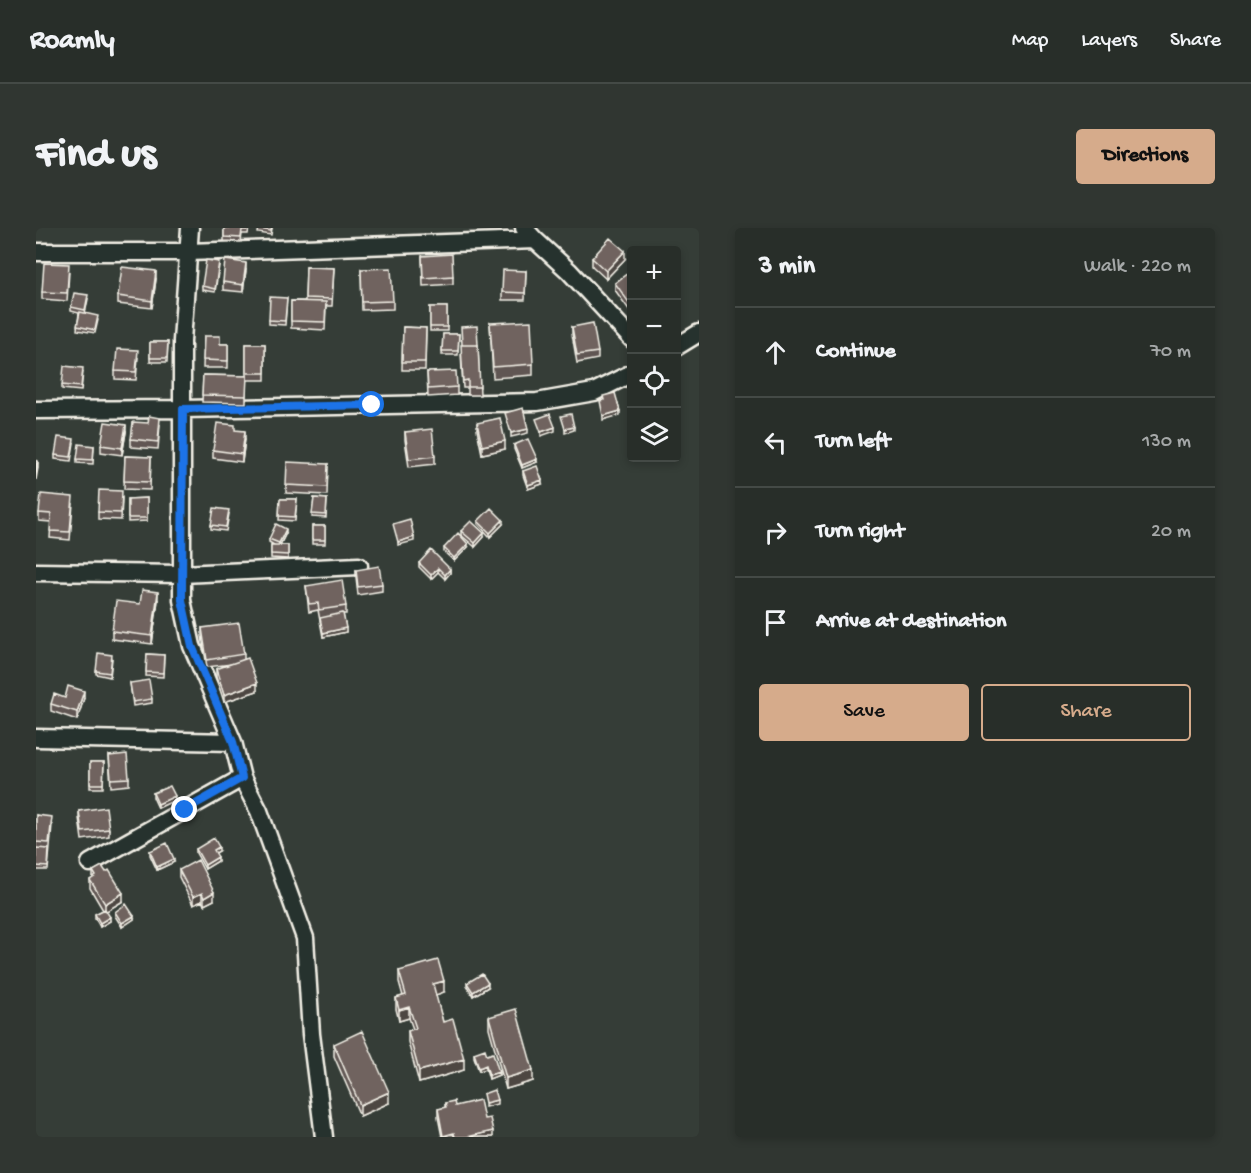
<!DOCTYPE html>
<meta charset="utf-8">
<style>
:root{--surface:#282e29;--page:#303631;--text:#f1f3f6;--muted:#a5a8a8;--line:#444a46;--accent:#d6ab8b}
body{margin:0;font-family:"Gochi Hand",sans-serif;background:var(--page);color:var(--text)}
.controls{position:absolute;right:18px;top:18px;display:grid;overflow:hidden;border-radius:6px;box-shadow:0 3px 9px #0003}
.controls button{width:54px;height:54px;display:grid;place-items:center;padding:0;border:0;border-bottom:2px solid var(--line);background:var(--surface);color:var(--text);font:30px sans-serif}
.stop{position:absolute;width:18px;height:18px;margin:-14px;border:4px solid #1a73e8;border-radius:50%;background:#fff}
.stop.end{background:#1a73e8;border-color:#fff;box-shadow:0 2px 6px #0008}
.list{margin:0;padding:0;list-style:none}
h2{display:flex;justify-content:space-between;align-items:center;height:78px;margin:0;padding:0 24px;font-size:26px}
h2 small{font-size:20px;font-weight:400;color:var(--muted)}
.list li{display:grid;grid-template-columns:39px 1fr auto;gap:18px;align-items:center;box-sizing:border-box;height:90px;padding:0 24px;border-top:2px solid var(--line)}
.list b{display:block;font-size:22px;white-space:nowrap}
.list em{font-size:20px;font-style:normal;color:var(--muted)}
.actions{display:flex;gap:12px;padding:18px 24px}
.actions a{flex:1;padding:14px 0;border:2px solid var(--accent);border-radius:6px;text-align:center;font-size:21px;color:var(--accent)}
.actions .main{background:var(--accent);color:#111}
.icon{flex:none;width:33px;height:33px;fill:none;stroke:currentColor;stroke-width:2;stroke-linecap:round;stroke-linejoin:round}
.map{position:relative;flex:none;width:663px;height:909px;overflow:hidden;border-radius:6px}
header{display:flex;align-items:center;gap:36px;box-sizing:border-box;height:84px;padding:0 30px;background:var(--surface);border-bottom:2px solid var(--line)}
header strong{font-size:28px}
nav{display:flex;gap:33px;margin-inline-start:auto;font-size:21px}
.intro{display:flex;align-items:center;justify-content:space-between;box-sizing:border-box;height:144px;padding:0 36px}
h1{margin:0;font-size:42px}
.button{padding:15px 27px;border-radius:6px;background:var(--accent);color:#111;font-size:21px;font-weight:700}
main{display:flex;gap:36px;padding:0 36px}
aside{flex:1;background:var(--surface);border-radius:6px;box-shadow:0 3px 9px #0003}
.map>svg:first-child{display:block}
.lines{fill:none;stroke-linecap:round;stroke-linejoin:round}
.minor-casing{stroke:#f4f1e8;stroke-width:21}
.minor{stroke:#26332d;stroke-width:16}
.wall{fill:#605652;stroke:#f4f1e8;stroke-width:1.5}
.shaded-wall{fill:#4e4642;stroke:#f4f1e8;stroke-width:1.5}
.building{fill:#70645f;stroke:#f4f1e8;stroke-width:1.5}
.route{stroke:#1a73e8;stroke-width:8}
</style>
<header>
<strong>Roamly</strong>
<nav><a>Map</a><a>Layers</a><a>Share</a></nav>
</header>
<div class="intro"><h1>Find us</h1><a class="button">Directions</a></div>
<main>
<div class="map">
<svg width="663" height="909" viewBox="0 0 663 909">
<rect width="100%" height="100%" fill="#353d37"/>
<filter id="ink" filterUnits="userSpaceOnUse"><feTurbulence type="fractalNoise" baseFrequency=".0167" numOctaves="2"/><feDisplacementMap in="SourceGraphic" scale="12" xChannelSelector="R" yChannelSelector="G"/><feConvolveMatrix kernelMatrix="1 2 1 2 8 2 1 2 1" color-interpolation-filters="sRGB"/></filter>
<g filter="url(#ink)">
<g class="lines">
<defs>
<path id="minor" d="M154,0L146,113V372L156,418L197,514L206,550L223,583L269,710L275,806L288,909
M488,0L499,12L533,43L596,111
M0,24H152L499,12
M640,119L663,105
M0,182L146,181L501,174L558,164L596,145
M0,344L146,346L323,338
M0,510L197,514
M54,635L206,550"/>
</defs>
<use href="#minor" class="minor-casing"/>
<use href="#minor" class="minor"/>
</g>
<path class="wall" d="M188,0H213L212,6H206L205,14L188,13Z
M223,0H236L235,7L222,5Z
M386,28L417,48V56L387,58Z
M556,30L589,31L570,51L556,38Z
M183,38L179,64L166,62V58Z
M270,39L298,40L296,78H290L289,102L255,100V73H269Z
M325,41L357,73V81L326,82Z
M210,42L207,64L187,62V54Z
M596,42L594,83L579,62V55Z
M490,43L489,72H466V64Z
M33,44L31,73L6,71V64Z
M120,51L116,80L82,76V68Z
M251,70L249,97L233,96V92Z
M52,71L49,86L62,92L59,105L41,102L43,85L35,83V79Z
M394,79H411V103H394Z
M454,95L497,136V147L457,150Z
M367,99L390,100L389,142H366Z
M536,99L562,124V131L541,135L536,106Z
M407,106H423L422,127H406Z
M168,108L184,116H192V140H167Z
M114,114H132L131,134H114Z
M210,116H229V152H210V175L166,174L167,147L210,148Z
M442,117L444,167H432V160H427L425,125Z
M102,130L100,152L79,151V143Z
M47,144L45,163L26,161V157Z
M391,144L421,159V167L392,169Z
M441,195L469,221L446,226L441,202Z
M124,197L122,221L95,219V211Z
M199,202L209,211L206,234L177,230V222Z
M90,204L86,227L65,224V217Z
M369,204L399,228V236L373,239L369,212Z
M38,215L35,233L19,231V227Z
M478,217L501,234L486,240L478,221Z
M58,218L57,236L41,235V231Z
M89,228L115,229L114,262L88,261Z
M292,236L291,267L250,265V257Z
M487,243L506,256L492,261L487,247Z
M86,270L85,292L62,291V284Z
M111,270V293L92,294V271Z
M278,270L291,271L290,290L276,289Z
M244,271H261L259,293L243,292Z
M37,276L34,312L14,310L15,294L3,293V285Z
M193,286L190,303L175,301V297Z
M442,293L467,296L454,309L442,296Z
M276,298H289V316H276Z
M425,303L448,309L439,319L425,307Z
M250,305L244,317H252V331L235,330V317H238L233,314V311Z
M432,319L418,333L408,324V320Z
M383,335L414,341V345L409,351L402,344L395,351L383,339Z
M320,342L346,356V363L322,367L320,349Z
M270,358L310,378V386H307L310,404L287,409L282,382L273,384Z
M122,372L116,416L76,411V403L104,376Z
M166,400L208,426V431L221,463L188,474L180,449V441L196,436L171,439L166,408Z
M111,426L128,427L127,449L110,448Z
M76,431L74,449L60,446V443Z
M94,455L116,471V475L97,478Z
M29,470H48L41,492L15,483V476Z
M73,528L93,550V557L75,559Z
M54,534H68L67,560H54Z
M117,565L139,572L122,580L117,569Z
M43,583L73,601V608L46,612L43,590Z
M0,587L16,597L12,642H0Z
M160,621L183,623L179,625L182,633L169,641L160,625Z
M114,623L138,634L121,642L114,627Z
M143,642L178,672L168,677L166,673L157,677L143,649Z
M57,643L87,673L70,683L74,693L64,699L59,690V686L67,682L54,660V652L57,650Z
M79,684L98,691L86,699L79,688Z
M363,743L408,764L399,767L407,794L428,842L383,855L372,814V803L377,801L373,790L363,793L360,781V770L367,768L363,754Z
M431,755L452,759L437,768L431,758Z
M453,789L497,853L470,861L453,800Z
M298,816L353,875L324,888L298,828Z
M438,825L451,827L463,847L453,851L450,841L443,843L438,829Z
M409,875L419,878L448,891L457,909H406L402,889V881L409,880Z"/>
<path class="shaded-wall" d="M589,23V31L570,51V43Z
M210,35V42L207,64V57Z
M120,43V51L116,80V73Z
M645,89V97L640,100V92Z
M584,183V187L567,192V188Z
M90,197V204L86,227V220Z
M519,199V203L505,208V204Z
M538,199V202L529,205V201Z
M492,201V205L475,209V205Z
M209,203V211L206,234V226Z
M469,213V221L446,226V218Z
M501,231V234L486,240V237Z
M2,233V240L0,252V244Z
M506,252V256L492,261V257Z
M467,292V296L454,309V305Z
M250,301V305L243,319V315Z
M448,305V309L439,319V315Z
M378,309V313L362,317V314Z
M432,316V319L418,333V330Z
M402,340V344L395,351V347Z
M414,341V345L409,351V347Z
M122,364V372L116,416V408Z
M310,400V404L287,409V405Z
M221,455V463L188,474V467Z
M48,463V470L41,492V484Z
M139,568V572L122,580V576Z
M183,619V623L178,626V622Z
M182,629V633L169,641V637Z
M138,631V634L121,642V639Z
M178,664V672L168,677V670Z
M87,665V673L69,684V676Z
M166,665V673L157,677V669Z
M98,688V691L86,699V695Z
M74,689V693L64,699V695Z
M408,753V764L397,768V756Z
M452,755V759L437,768V764Z
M373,779V790L363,793V782Z
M428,831V842L383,855V843Z
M450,837V841L443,843V840Z
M497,842V853L470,861V850Z
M463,844V847L453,851V847Z
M353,864V875L324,888V877Z
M461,872V876L449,879V875Z
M457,903V909H431Z
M418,905V909H407V908Z"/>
<path class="building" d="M188,0H212V2H206L205,10L188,9Z
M223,0H236L235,3L222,1Z
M574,10L589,23L570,43L556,30Z
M416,26L417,48L387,50L386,28Z
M170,32L183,34L179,61L166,58Z
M189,32L210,35L207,57L187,54Z
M8,35L33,36L31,65L6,64Z
M86,39L120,43L116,73L82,68Z
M270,39L298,40L296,71L269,70Z
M355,40L357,73L326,74L325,41Z
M467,42L490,43L489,65L466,64Z
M596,42V75L594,76L579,55Z
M38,65L52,67L49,82L35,79Z
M234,69L251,70L249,93L233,92Z
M255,73L290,74L289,94L255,93Z
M394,79H411V99H394Z
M640,83L645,89L640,92Z
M44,84L62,88L59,102L41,98Z
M495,93L497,136L457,139L454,95Z
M557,95L562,124L541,127L536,99Z
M441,98L442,117H426L425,99Z
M367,99L390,100L389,134H366Z
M407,106H423L422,123H406Z
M168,108H184V116H192V133L167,132Z
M114,114H132L131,130H114Z
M210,116H229V145H210Z
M425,117H442L444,159H432V152L427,153Z
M81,121L102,122L100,144L79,143Z
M28,138L47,140L45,159L26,157Z
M420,143L421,159L392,161L391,144Z
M167,147L211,148L210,168L166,167Z
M579,165L584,183L567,188L564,173L568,172L567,168Z
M487,180L492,201L475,205L469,185Z
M514,186L519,199L505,204L500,191Z
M535,186L538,199L529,201L525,188Z
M113,188L124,190L122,214L95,211L97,194L112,195Z
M464,190L469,213L446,218L441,195Z
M69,194L90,197L86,220L65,217Z
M181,195L199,197V202L209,203L206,226L177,222Z
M396,201L399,228L373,231L369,204Z
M22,209L38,211L35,229L19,227Z
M492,211L501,231L486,237L478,217Z
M43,216L58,218L57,232L41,231Z
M89,228L115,229L114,254L88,253Z
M0,232L2,233L0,244Z
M251,234L292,236L291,259L250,257Z
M501,238L506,252L492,257L487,243Z
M63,262L86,263L85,285L62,284Z
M5,266L37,269L34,304L14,303L15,286L3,285Z
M111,270V290H92V271Z
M278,270L291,271L290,287L276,286Z
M244,271H261L259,289L243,288Z
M178,280L193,282L190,299L175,297Z
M455,280L467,292L454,305L442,293Z
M374,291L378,309L362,314L357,296Z
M435,293L448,305L439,315L425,303Z
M240,296L250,301L243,315L233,311Z
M276,298H289V312H276Z
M422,305L432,316L418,330L408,320Z
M235,317H252V327L235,326Z
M395,322L414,341L409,347L402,340L395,347L383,335Z
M343,338L346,356L322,359L320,342Z
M306,352L310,378L283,382L282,375L273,376L270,358Z
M106,362L122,364L116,408L76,403L80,373L104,376Z
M307,385L310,400L287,405L284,390Z
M203,395L208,426L171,432L166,400Z
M62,425L76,427L74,445L60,443Z
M111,426L128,427L127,445L110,444Z
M212,430L221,455L188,467L180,441Z
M113,452L116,471L97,474L94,455Z
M32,458L48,463L41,484L15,476L18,466L29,470Z
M91,526L93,550L75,551L73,528Z
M54,534H68L67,556H54Z
M134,558L139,568L122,576L117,565Z
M70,579L73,601L46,604L43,583Z
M0,587L16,589L13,615L0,614Z
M178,610L183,619L178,622L182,629L169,637L160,621Z
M131,615L138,631L121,639L114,623Z
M0,620L13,621L12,639L0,638Z
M162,632L178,664L168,670L166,665L157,669L143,642Z
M66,638L70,644L73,642L87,665L69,676L54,652L60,648L57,643Z
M90,676L98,688L86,695L79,684Z
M69,681L74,689L64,695L59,686Z
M402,732L408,753L397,756L407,794L417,791L428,831L383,843L372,803L380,800L373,779L363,782L360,770L370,767L363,743Z
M446,746L452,755L437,764L431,755Z
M480,781L497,842L470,850L453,789Z
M326,803L353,864L324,877L298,816Z
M449,821L451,827L457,825L463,844L453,847L450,837L443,840L438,825Z
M458,862L461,872L449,875L447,866Z
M444,872L448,891L454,890L457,903L431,909H419L418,905L407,908L402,881L410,879L409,875L418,873L419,878Z"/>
</g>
<g class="lines" filter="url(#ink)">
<path class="route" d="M149,582L206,550L197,514L156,418L146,372L147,181L336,177"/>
</g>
</svg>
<div class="controls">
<button>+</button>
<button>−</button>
<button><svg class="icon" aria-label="locate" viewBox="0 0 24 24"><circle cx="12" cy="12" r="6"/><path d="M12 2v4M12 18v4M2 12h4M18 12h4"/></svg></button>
<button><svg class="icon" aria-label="layers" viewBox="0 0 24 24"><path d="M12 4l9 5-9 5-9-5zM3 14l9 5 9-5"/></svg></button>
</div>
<div class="stop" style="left:336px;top:177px"></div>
<div class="stop end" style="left:149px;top:582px"></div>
</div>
<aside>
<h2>3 min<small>Walk · 220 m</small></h2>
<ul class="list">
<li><svg class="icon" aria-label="ahead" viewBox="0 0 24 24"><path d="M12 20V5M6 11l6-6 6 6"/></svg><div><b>Continue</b></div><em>70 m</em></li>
<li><svg class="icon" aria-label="left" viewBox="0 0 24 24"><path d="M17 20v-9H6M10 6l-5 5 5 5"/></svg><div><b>Turn left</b></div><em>130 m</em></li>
<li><svg class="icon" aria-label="right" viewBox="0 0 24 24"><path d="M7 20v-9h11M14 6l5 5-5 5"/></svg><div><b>Turn right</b></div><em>20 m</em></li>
<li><svg class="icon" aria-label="arrive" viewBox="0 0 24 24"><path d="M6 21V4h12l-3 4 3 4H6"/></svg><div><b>Arrive at destination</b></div></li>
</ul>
<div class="actions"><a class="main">Save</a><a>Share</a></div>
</aside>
</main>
